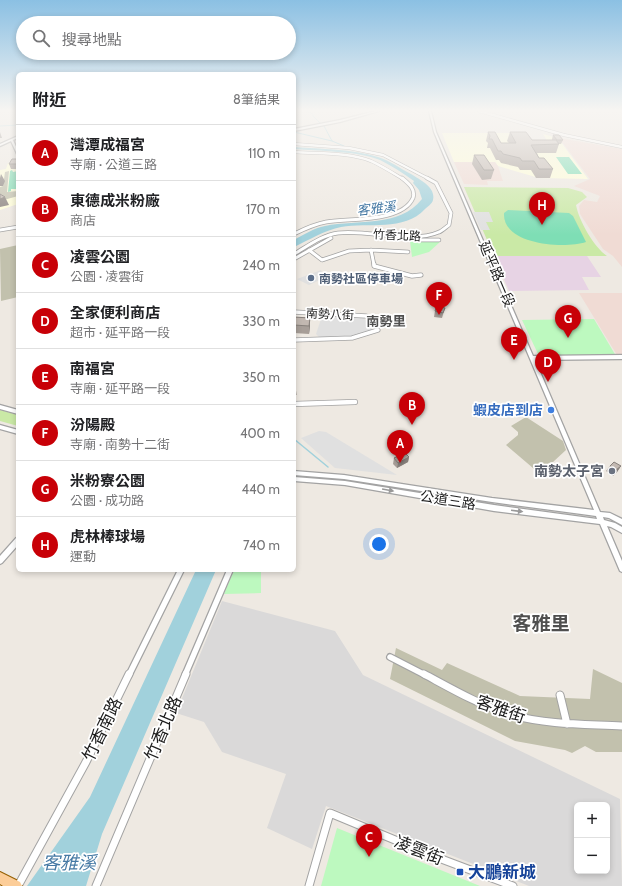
<!DOCTYPE html>
<html lang="zh-TW">
<meta charset="utf-8">
<style>
:root{--surface:#fff;--page:#f2f2f2;--text:#202124;--muted:#757577;--line:#e0e0e0;--accent:#c80007}
body{margin:0;font-family:Cabin,"Noto Sans TC",sans-serif;background:var(--page);color:var(--text)}
.controls{position:absolute;right:12px;bottom:12px;display:grid;overflow:hidden;border-radius:6px;box-shadow:0 2px 6px #0003}
.controls button{width:36px;height:36px;display:grid;place-items:center;padding:0;border:0;border-bottom:1px solid var(--line);background:var(--surface);color:var(--text);font:20px sans-serif}
.you{position:absolute;left:379px;top:544px;width:14px;height:14px;margin:-10px;border:3px solid #fff;border-radius:50%;background:#1a73e8;box-shadow:0 0 0 6px #1a73e833}
.badge{display:grid;place-items:center;width:26px;height:26px;border-radius:50%;background:var(--accent);color:#fff;font-size:13px;font-weight:700}
.pin{position:absolute;translate:-50% -33px;filter:drop-shadow(0 1px 2px #0008)}
.pin::after{content:'';position:absolute;top:21px;width:14px;height:12px;background:inherit;clip-path:polygon(0 0,100% 0,50% 100%)}
.list{margin:0;padding:0;list-style:none}
h2{display:flex;justify-content:space-between;align-items:center;height:52px;margin:0;padding:0 16px;font-size:17px}
h2 small{font-size:13px;font-weight:400;color:var(--muted)}
.list li{display:grid;grid-template-columns:26px 1fr auto;gap:12px;align-items:center;box-sizing:border-box;height:56px;padding:0 16px;border-top:1px solid var(--line)}
.list b{display:block;font-size:15px;white-space:nowrap}
.list p{margin:0;font-size:13px;white-space:nowrap;color:var(--muted)}
.list em{font-size:13px;font-style:normal;color:var(--muted)}
.icon{flex:none;width:22px;height:22px;fill:none;stroke:currentColor;stroke-width:2;stroke-linecap:round;stroke-linejoin:round}
.map{position:relative;flex:none;width:622px;height:886px;overflow:hidden}
.search{position:absolute;background:var(--surface);box-shadow:0 2px 6px #0003;left:16px;top:16px;width:280px;height:44px;display:flex;align-items:center;gap:10px;box-sizing:border-box;padding:0 14px;border-radius:22px;color:var(--muted);font-size:15px}
.panel{position:absolute;background:var(--surface);box-shadow:0 2px 6px #0003;left:16px;top:72px;width:280px;height:500px;border-radius:6px}
.map>svg:first-child{display:block}
.residential{fill:#dad9d9;fill-rule:evenodd}
.industrial{fill:#e7d3e4}
.education{fill:#fffed9}
.military{fill:#f0dbd4}
.construction{fill:#c2c1ad}
.grass{fill:#cae9a6}
.park{fill:#bdf9bf}
.pitch{fill:#7edeb5}
.parking{fill:#e0e0e0}
.water{fill:#a1d1dc}
.lines{fill:none;stroke-linecap:round;stroke-linejoin:round}
.stream-far1{stroke:#a1d1dc;stroke-width:1}
.stream{stroke:#a1d1dc;stroke-width:1.5}
.minor-far5-casing{stroke:#a3a3a3;stroke-width:3.5}
.minor-far4-casing{stroke:#a3a3a3;stroke-width:4.5}
.minor-far3-casing{stroke:#a3a3a3;stroke-width:5}
.minor-far2-casing{stroke:#a3a3a3;stroke-width:6}
.minor-far1-casing{stroke:#a3a3a3;stroke-width:8}
.minor-casing{stroke:#a3a3a3;stroke-width:9}
.tertiary-casing{stroke:#a3a3a3;stroke-width:2.5}
.primary-casing{stroke:#945e00;stroke-width:2}
.minor-far5{stroke:#fff;stroke-width:2.5}
.minor-far4{stroke:#fff;stroke-width:3}
.minor-far3{stroke:#fff;stroke-width:3.5}
.minor-far2{stroke:#fff;stroke-width:4.5}
.minor-far1{stroke:#fff;stroke-width:5.5}
.minor{stroke:#fff;stroke-width:7}
.tertiary{fill:#fff;fill-rule:evenodd}
.primary{fill:#fccd98;fill-rule:evenodd}
.wall{fill:#a79e98}
.shaded-wall{fill:#88817c}
.building{fill:#c2b8b1;stroke:#88817c}
.oneway{fill:#999}
.service-dot{fill:#5c6f8a;stroke:#fff;stroke-width:1.5}
.shop-dot{fill:#3f7fe0;stroke:#fff;stroke-width:1.5}
.worship-dot{fill:#6b7280;stroke:#fff;stroke-width:1.5}
.transit-dot{fill:#1a4fb4;stroke:#fff;stroke-width:1.5}
.labels{text-anchor:middle;dominant-baseline:central;stroke-width:3.5;stroke-linejoin:round;paint-order:stroke}
.far-street-label{font-size:12px;fill:#1c1c1c;stroke:#fff}
.far-service-label{font-size:12px;font-weight:bold;fill:#4e5e75;stroke:#fff;text-anchor:start}
.far-water-label{font-size:13px;font-style:italic;fill:#4579a4;stroke:#fff}
.far-quarter-label{font-size:13px;font-weight:bold;fill:#4f4f4f;stroke:#fff}
.street-label{font-size:14px;fill:#1c1c1c;stroke:#fff}
.shop-label{font-size:14px;font-weight:bold;fill:#366cbe;stroke:#fff;text-anchor:end}
.worship-label{font-size:14px;font-weight:bold;fill:#5b616d;stroke:#fff;text-anchor:end}
.near-street-label{font-size:17px;fill:#1c1c1c;stroke:#fff}
.near-transit-label{font-size:17px;font-weight:bold;fill:#164399;stroke:#fff;text-anchor:start}
.near-water-label{font-size:18px;font-style:italic;fill:#4579a4;stroke:#fff}
.near-quarter-label{font-size:19px;font-weight:bold;fill:#4f4f4f;stroke:#fff}
</style>
<div class="map">
<svg width="622" height="886" viewBox="0 0 622 886">
<rect width="100%" height="100%" fill="#eee9e2"/>
<path class="residential" d="M222,601L335,631L363,675L620,799L622,886H529L326,806L312,849L267,828L286,774L222,752L204,722L176,713ZM577,805H607V871H577Z"/>
<path class="industrial" d="M494,256H587L601,277H582L589,290L509,291Z"/>
<path class="education" d="M442,133H520L530,147H551L543,134L558,138L588,179L539,178L498,166L495,162H454Z
M8,163H18V204L0,210V170L6,169Z"/>
<path class="military" d="M559,138L622,149V267L613,256L603,249L580,214L579,206L584,200L597,202L600,196L574,186L590,179Z
M454,162H495L498,166L503,181H487L488,185L464,184Z
M579,293H622V355H617Z"/>
<path class="construction" d="M9,171L7,192L18,191V196L0,201V187L3,186L5,172Z
M18,245V297L1,301L0,249Z
M526,417L563,441L566,450L540,474L506,445L518,435V432L511,426Z
M396,648L442,670L447,663L520,696L590,699L593,669L622,683V752H596L585,746L572,753L565,750L515,741L390,679Z"/>
<path class="grass" d="M464,187L568,188L582,192L587,197L576,205C579,221 594,247 607,256H494Z
M0,410L18,415V426L0,421Z"/>
<path class="park" d="M410,241L440,242L429,252L412,257Z
M594,319L616,356H539L522,320Z
M234,570H261V593L224,594Z
M337,828L480,886H321Z"/>
<path class="pitch" d="M556,157H569L582,174H568Z
M12,170L13,172L18,171V189H11V191L8,192L10,171Z
M508,210L569,213L573,216L586,242C564,249 502,245 504,213Z"/>
<path class="parking" d="M473,212H489L493,222H486L490,230H481Z
M321,270L324,278L309,285L297,279Z
M325,315L364,318L373,330L349,337H319L316,334L322,316Z
M319,431L326,432L397,475L335,468L301,438Z"/>
<path class="water" d="M294,147C322,149 351,149 378,157C389,160 401,169 411,174C420,180 436,187 433,200C432,204 428,206 425,209C404,232 368,222 341,227C325,230 309,240 294,247V240C303,235 314,228 325,226C358,219 399,228 422,199L419,190L413,183L414,181C403,173 392,166 380,160C358,151 318,151 294,149Z
M196,570H216L102,834L86,886H27L90,797Z"/>
<g class="lines">
<path class="stream-far1" d="M307,111L313,114V116L321,124
M0,126L18,125
M324,126L332,141L344,146
M294,132L332,141"/>
<path class="stream" d="M294,439L328,467"/>
<defs>
<path id="minor-far5" d="M479,111L564,135L622,147
M294,144L349,148L383,155L429,179
M294,152C319,154 347,152 371,161C382,166 393,173 403,179"/>
<path id="minor-far4" d="M0,230L18,227
M294,234C304,229 315,224 326,222C348,218 402,223 413,198C416,189 408,183 402,178
M418,240H439
M309,250L322,260L349,251L371,250L408,252
M371,250L374,265
M294,254C308,246 322,235 338,233C367,229 412,244 439,232C442,231 446,227 449,225L451,213L436,183L427,178
M294,259L331,238"/>
<path id="minor-far3" d="M374,264V266L412,276L421,275
M294,312L366,316
M294,340L352,338L378,330"/>
<path id="minor-far2" d="M294,404L355,402"/>
<path id="minor-far1" d="M390,657L425,675
M129,675L181,570
M185,675L230,570"/>
<path id="minor" d="M424,674C452,689 481,706 512,715C548,725 586,724 622,726
M560,695L567,724
M18,886L86,762L129,674
M96,886L186,674
M309,886L330,813L436,857L513,886"/>
<path id="tertiary" d="M376,111H379L340,122L294,131V129L340,120Z
M429,111H431L436,132L533,356L622,355V359L535,360L600,512L610,513L622,519V525L609,518L603,517L604,520L615,523L622,527V533L611,527L607,526L622,561V572L620,571L600,524L494,511L345,485L294,481V477L345,481L494,505L597,519L596,516L589,515L492,502L344,479L294,475V471L344,475L492,498L594,510L434,132Z
M18,136V138L13,140L18,151V155L17,154L11,141L0,146V144Z
M0,405L18,410V414L0,409Z
M0,425L18,430V434L0,429Z
M18,537V545L2,563L0,564V556L16,538Z"/>
<path id="primary" d="M0,872L20,882L22,886H3L0,884Z"/>
</defs>
<use href="#minor-far5" class="minor-far5-casing"/>
<use href="#minor-far4" class="minor-far4-casing"/>
<use href="#minor-far3" class="minor-far3-casing"/>
<use href="#minor-far2" class="minor-far2-casing"/>
<use href="#minor-far1" class="minor-far1-casing"/>
<use href="#minor" class="minor-casing"/>
<use href="#tertiary" class="tertiary-casing"/>
<use href="#primary" class="primary-casing"/>
<use href="#minor-far5" class="minor-far5"/>
<use href="#minor-far4" class="minor-far4"/>
<use href="#minor-far3" class="minor-far3"/>
<use href="#minor-far2" class="minor-far2"/>
<use href="#minor-far1" class="minor-far1"/>
<use href="#minor" class="minor"/>
<use href="#tertiary" class="tertiary"/>
<use href="#primary" class="primary"/>
</g>
<path class="wall" d="M488,132L501,143H509L507,141L510,132L532,140H552V139L553,135L563,140L561,144H559L556,153H537L539,158L553,169L550,178H536L531,170H520L518,167L501,163L499,160H496L490,148H487L488,143L486,141Z
M474,155L494,170L491,179L482,180L472,164Z
M18,159V169H11L9,164Z
M445,308L442,318L434,317L435,311Z
M294,317L310,318V326L309,334L294,333Z
M294,386L296,395V400H294Z
M409,457L408,462L397,468L393,464L394,458Z
M610,466H621L617,472L613,476L606,471Z"/>
<path class="shaded-wall" d="M0,132L2,138H0Z
M1,174L5,181L3,186H0V178Z
M5,197L9,205L0,207V199Z
M310,318V326L309,334V326Z
M409,457L408,462L397,468L398,463Z
M621,466L617,472L613,476L616,470Z"/>
<path class="building" d="M488,132H495L501,143H516L510,132H526L532,140H556L559,144L531,145L539,158H544L553,169H539L534,161H522L520,158L503,154L501,151H498L492,139H489L490,136Z
M553,135H559L563,140H557Z
M474,155H484L494,170H484Z
M12,159H18V164H9Z
M0,194L5,197L0,199Z
M437,306L445,308L443,313L435,311Z
M294,317L310,318L309,326L294,325Z
M294,386H295L296,395H294Z
M405,453L409,457L398,463L394,458Z
M614,462L621,466L616,470L610,466Z"/>
<defs><path id="oneway-solid" d="M-6-.8H1V-3.2L6.5 0L1 3.2V.8H-6Z"/></defs>
<g class="oneway">
<use href="#oneway-solid" transform="translate(388 490) rotate(10)"/>
<use href="#oneway-solid" transform="translate(517 511) rotate(7)"/>
</g>
<linearGradient id="sky" x2="0" y2="1"><stop stop-color="#8bc0e3"/><stop offset="0.47" stop-color="#f7f5f2"/><stop offset="1" stop-color="#f7f5f2" stop-opacity="0"/></linearGradient>
<rect width="622" height="235" fill="url(#sky)"/>
<circle class="service-dot" cx="311" cy="278" r="4"/>
<circle class="shop-dot" cx="551" cy="410" r="4"/>
<circle class="worship-dot" cx="612" cy="471" r="4"/>
<rect class="transit-dot" x="456" y="868" width="8" height="8" rx="2"/>
<g class="labels">
<g class="far-street-label">
<text transform="translate(397 235) rotate(3)">竹香北路</text>
<text transform="translate(330 314) rotate(3)">南勢八街</text>
</g>
<g class="far-service-label">
<text x="319" y="278">南勢社區停車場</text>
</g>
<g class="far-water-label">
<text transform="translate(376 208) rotate(-7)">客雅溪</text>
</g>
<g class="far-quarter-label">
<text x="386" y="321">南勢里</text>
</g>
<g class="street-label">
<text transform="translate(497 274) rotate(67)">延平路一段</text>
<text transform="translate(448 500) rotate(9)">公道三路</text>
</g>
<g class="shop-label">
<text x="543" y="410">蝦皮店到店</text>
</g>
<g class="worship-label">
<text x="604" y="471">南勢太子宮</text>
</g>
<g class="near-street-label">
<text transform="translate(501 709) rotate(19)">客雅街</text>
<text transform="translate(163 728) rotate(-67)">竹香北路</text>
<text transform="translate(102 729) rotate(-64)">竹香南路</text>
<text transform="translate(419 850) rotate(22)">凌雲街</text>
</g>
<g class="near-transit-label">
<text x="468" y="872">大鵬新城</text>
</g>
<g class="near-water-label">
<text x="69" y="863">客雅溪</text>
</g>
<g class="near-quarter-label">
<text x="541" y="623">客雅里</text>
</g>
</g>
</svg>
<div class="controls">
<button>+</button>
<button>−</button>
</div>
<div class="you"></div>
<div class="pin badge" style="left:400px;top:463px">A</div>
<div class="pin badge" style="left:412px;top:425px">B</div>
<div class="pin badge" style="left:369px;top:857px">C</div>
<div class="pin badge" style="left:548px;top:382px">D</div>
<div class="pin badge" style="left:514px;top:360px">E</div>
<div class="pin badge" style="left:439px;top:315px">F</div>
<div class="pin badge" style="left:568px;top:338px">G</div>
<div class="pin badge" style="left:542px;top:225px">H</div>
<div class="search"><svg class="icon" aria-label="search" viewBox="0 0 24 24"><circle cx="10" cy="10" r="6"/><path d="M15 15l6 6"/></svg>搜尋地點</div>
<section class="panel">
<h2>附近<small>8筆結果</small></h2>
<ul class="list">
<li><span class="badge">A</span><div><b>灣潭成福宮</b><p>寺廟 · 公道三路</p></div><em>110 m</em></li>
<li><span class="badge">B</span><div><b>東德成米粉廠</b><p>商店</p></div><em>170 m</em></li>
<li><span class="badge">C</span><div><b>凌雲公園</b><p>公園 · 凌雲街</p></div><em>240 m</em></li>
<li><span class="badge">D</span><div><b>全家便利商店</b><p>超市 · 延平路一段</p></div><em>330 m</em></li>
<li><span class="badge">E</span><div><b>南福宮</b><p>寺廟 · 延平路一段</p></div><em>350 m</em></li>
<li><span class="badge">F</span><div><b>汾陽殿</b><p>寺廟 · 南勢十二街</p></div><em>400 m</em></li>
<li><span class="badge">G</span><div><b>米粉寮公園</b><p>公園 · 成功路</p></div><em>440 m</em></li>
<li><span class="badge">H</span><div><b>虎林棒球場</b><p>運動</p></div><em>740 m</em></li>
</ul>
</section>
</div>
